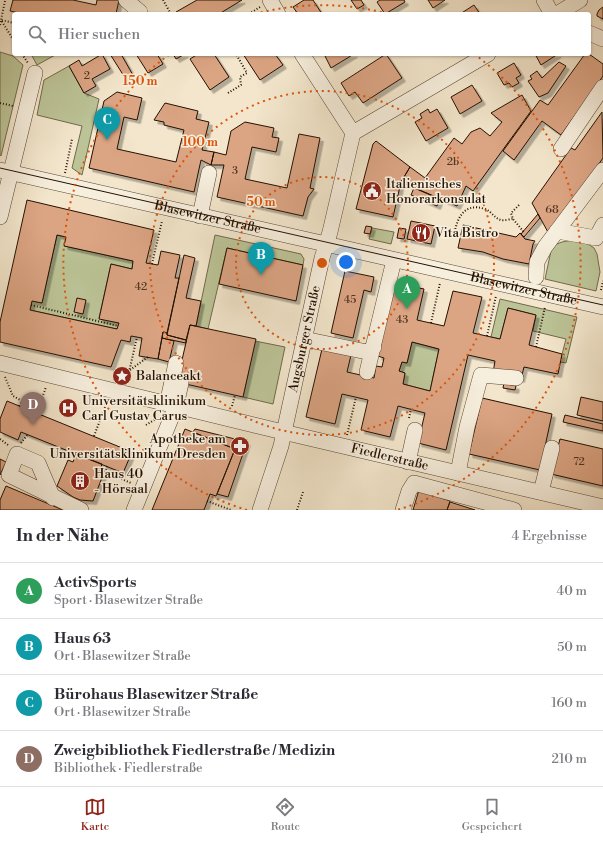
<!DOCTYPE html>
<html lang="de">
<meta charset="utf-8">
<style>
:root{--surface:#fff;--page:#f2f2f3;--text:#2b2b33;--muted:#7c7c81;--line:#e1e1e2;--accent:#8f2418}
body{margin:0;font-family:"Libre Bodoni",serif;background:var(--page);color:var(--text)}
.you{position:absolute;left:346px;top:262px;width:14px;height:14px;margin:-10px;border:3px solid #fff;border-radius:50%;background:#1a73e8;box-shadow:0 0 0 6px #1a73e833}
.badge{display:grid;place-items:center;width:26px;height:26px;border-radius:50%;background:var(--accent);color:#fff;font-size:13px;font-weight:700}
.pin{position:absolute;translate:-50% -33px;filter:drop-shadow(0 1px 2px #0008)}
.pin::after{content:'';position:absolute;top:21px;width:14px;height:12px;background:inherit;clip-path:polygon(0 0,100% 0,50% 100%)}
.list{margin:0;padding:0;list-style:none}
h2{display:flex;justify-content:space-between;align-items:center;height:52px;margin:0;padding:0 16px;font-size:17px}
h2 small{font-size:13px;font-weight:400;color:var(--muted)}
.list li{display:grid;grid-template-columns:26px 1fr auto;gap:12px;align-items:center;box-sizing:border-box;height:56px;padding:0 16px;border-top:1px solid var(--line)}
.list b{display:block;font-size:15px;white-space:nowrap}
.list p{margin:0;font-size:13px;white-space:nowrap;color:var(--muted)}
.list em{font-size:13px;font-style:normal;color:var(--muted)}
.icon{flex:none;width:22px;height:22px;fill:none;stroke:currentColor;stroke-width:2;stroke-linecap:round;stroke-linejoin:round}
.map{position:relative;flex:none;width:603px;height:510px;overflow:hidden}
.search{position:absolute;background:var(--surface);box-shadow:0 1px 3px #0004;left:12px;right:12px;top:12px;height:44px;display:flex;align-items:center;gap:10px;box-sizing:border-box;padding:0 14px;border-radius:4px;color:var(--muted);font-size:15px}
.sheet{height:276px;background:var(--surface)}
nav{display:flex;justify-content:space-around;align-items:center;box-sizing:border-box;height:56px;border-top:1px solid var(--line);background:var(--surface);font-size:11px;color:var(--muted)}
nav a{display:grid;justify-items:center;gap:2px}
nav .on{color:var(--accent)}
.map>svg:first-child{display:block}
.green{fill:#bcc497;stroke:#706a4c}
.building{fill:#dba483;stroke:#241101;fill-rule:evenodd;filter:url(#shadow)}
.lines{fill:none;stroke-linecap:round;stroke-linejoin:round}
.minor-casing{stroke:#584634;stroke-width:16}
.path{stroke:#241101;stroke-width:2;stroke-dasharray:1 2;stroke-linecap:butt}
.minor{stroke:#f7efde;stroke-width:15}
.tram{stroke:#241101;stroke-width:1}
.ring{fill:none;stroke:#de550b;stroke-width:2;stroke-dasharray:2 4}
.labels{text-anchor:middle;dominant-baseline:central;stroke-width:3;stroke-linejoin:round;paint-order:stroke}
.number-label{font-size:11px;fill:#523622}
.poi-label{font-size:13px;fill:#241101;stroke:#f7efde;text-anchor:start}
.street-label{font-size:13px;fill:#241101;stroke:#f7efde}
.centre{fill:#de550b;stroke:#f7efde;stroke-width:2}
.ring-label{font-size:12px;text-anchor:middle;font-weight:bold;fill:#de550b;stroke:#f7efde;stroke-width:3;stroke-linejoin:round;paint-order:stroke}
</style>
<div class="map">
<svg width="603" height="510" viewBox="0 0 603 510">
<defs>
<filter id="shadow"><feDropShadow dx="3.5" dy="3.5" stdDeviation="0" flood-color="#0004"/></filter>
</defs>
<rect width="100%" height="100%" fill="#f3e6cc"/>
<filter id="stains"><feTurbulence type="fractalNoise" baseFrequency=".005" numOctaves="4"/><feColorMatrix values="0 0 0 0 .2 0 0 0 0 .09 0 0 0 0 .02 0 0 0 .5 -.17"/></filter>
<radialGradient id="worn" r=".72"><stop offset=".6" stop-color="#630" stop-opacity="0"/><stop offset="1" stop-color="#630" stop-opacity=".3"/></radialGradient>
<path class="green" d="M0,52L13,56L23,65L1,156L0,155Z
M31,54H57L37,65Z
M69,66L84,93L99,99L82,175L72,168L82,126L37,115L44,80Z
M372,228L394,232L391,244L369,239Z
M57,235L66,237L65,246L133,261L132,269L111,264L99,318L119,323L117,329L30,310L32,301L42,303Z
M215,235L301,254L304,259L303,265L227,248L208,329L196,326Z
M573,240L588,244L594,248L597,254L600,272L596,291L545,279L552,246L562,242Z
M500,299L577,317L566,363L560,362L566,339L533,331L536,315L508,308L500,339L491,337Z
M255,341L285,347L273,404L243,397Z
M412,342L439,349L430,391L403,384L405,373L399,371L402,362L407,363Z"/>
<path class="building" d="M13,0H73L96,5L97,0H119L116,14H24L10,11Z
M197,0H242L219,14H178L176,12Z
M304,0H313L322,14H298L293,7Z
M351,0H361L364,5L357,9Z
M380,0H404L405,2L385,14L377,2Z
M428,0H445L433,8Z
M474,5L480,14H460Z
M603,7V19L597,16V14L599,10Z
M102,54L110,69L92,79L96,86L84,93L69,66L79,60L82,66Z
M110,54H121L134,77L127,81Z
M136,54H157L163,64L148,73Z
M173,54H185L176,59Z
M198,54H214L229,77L210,90L190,59Z
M243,54H275L283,65L260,80Z
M324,54H354L331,68Z
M386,54L402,78L363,103L355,92L349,96L341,83Z
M535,54H558L541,65Z
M585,54H589L603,64V76L561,135L542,121L514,160L503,151L540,100L548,105Z
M559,62L566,66L548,93L539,97L528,81L532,79L530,76L537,71L542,78Z
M514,63L521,75L516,78L519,83L512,87L509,83L504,85L497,73Z
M472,85L482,101L460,114L451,97Z
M117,92L142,98L137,120L124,117L117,149L176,162L184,130L164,125V122L154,120L165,103L198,111L196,119L209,122L202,150L214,152L211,165L201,160L194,192L89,168L104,101Z
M522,95L531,111L473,191L466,186L457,206L401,182L410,167L425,178L454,138L462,144L471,132L480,128L490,136L502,122L491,113Z
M428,109L430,113L437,109L448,128L426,141L415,122L422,118L420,114Z
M602,112L603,158L549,234L532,203L571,148L575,150Z
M245,122L274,128L272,137L279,138L276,152L252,147L245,179L287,188L299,134L320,138L310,188L314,189L308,197L303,216L217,197L224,165H211L214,152L226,155L231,131Z
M376,141L410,167L401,182L393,217L356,209L373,144Z
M414,188L440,199L437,206L411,195Z
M27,200L154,230L146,263L158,265L161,251L180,255L175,278H179L167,333L163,332L158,359L139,356L142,338L131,336L130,342L121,340L111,367L0,342V322ZM57,235L66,237L64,246L133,261L132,269L111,264L99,319L119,323L117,329L30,310L32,301L42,303Z
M538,214L540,218L524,237L521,234Z
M411,221L435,226L431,244L407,239Z
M463,225L516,237L520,233L525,239L535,241L533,244L529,264L503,259L483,252L458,248Z
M366,226L372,227L370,234L364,233Z
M399,228L406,229L404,239L397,238Z
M227,248L303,265L296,301L219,284Z
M184,255L195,258L186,298L201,301L196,326L190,325L186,340L167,335Z
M345,271L374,277L371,292L364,290L353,338L331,333Z
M395,283L424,289L417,320L444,326L453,291L482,297L473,333L500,339L508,308L536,315L529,345L562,354L558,374L524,367L521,379L493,373L495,361L468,355L446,450L418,443L425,413L398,406L390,437L361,430L368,400L342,394L335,424L306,417L322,349L351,355L347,372L374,378L376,366L382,367L384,358L378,356ZM412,342L439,349L430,391L403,384L405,373L399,371L402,362L407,363Z
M77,298L86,300L83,314L74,312Z
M190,325L256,339L243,397L177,382Z
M163,332L167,333V335L186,340V343L162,338Z
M162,338L174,341L169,362L158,359Z
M504,383L516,386L515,390L503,388Z
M581,397L603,402V421L577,415Z
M482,398L552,414L540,470L469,454Z
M7,401L132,452L123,473L21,432L18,440L0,432V419Z
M565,415L603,424V431L563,422Z
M185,429L235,449L217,494L216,496L210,494L204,510H152Z
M195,429L247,442L228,497L217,494L235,449L193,432Z
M560,439L603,449V486L551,474Z
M76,454L102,464L99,473L103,475L93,501L80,500L73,497L57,486L68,460L73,462Z
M0,459L6,462L0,475Z
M6,486L63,510H0V500Z
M419,490L450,501L447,510H413Z
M450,502L475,510H447Z"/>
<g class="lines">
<defs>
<g id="minor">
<path d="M126,0L140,12"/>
<path d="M270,0L278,14"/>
<path d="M544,0L552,14"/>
<path d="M557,14L580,0"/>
<path d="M589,33L603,39"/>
<path d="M353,133L488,54"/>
<path d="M561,149L603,87"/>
<path id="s1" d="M0,170L603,307"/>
<path d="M200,216L209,173"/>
<path d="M0,217L35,73"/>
<path d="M557,231L596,238L603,225"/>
<path d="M536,277L537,262L545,247L603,170"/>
<path d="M304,339L367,352L374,347"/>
<path id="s2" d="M0,363L283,432L603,507"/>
<path d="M367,372L394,260"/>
<path d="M169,395L176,363"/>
<path d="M408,462L415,430"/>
<path d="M458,473L467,427L481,375L516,378"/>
<path d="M541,492L552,448"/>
<path d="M53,498L38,463L17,454L9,475L81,510"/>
<path d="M134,510L176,406L181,383"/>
<path id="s3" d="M260,510L281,446L322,258L330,232L353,133L302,54"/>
<path d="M403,510L409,491L414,483L514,510"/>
</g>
</defs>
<use href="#minor" class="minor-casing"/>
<path class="path" d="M163,0L171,14
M5,1L1,20L14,41
M249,14L260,7
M0,25L1,20L14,23
M22,54L28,63
M228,93L241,85L240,77L247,73L236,54
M0,103L13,106
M65,173L72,139
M519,205L511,213L513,219L523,231L521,234
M460,236L454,235C457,218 464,202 485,209C491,211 494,218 501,220C504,221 510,219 513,219
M152,264L162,221
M601,290L603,281
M31,305L118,326
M431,323L440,283
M487,336L496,296
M536,347L545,307
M130,370L148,357
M5,377L13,396L22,401L35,406L40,404L46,387
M127,381L137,337
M19,406L22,401
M232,406L235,395
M409,418L411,409
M146,425L156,419
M347,435L356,397
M94,436L107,402
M0,439L8,445
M21,443L28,434
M107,466L105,472L131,483
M207,501L231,510
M297,510L303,492"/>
<use href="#minor" class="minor"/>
<path class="tram" d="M0,168L603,305"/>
</g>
<g class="ring">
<circle cx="322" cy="263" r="86"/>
<circle cx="322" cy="263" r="172"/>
<path d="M247 510A258 258 0 0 1 170 54M255 14A258 258 0 0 1 389 14M474 54A258 258 0 0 1 397 510"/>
</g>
<defs>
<symbol id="civic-disc" viewBox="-11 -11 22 22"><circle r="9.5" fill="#8f2418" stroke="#f7efde"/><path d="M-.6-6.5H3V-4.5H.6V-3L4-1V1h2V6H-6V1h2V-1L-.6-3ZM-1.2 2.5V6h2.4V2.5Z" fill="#fff"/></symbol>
<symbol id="restaurant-disc" viewBox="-11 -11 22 22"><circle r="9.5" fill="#8f2418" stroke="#f7efde"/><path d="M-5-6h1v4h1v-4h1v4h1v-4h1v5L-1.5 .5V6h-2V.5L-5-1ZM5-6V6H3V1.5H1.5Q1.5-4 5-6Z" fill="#fff"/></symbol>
<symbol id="sight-disc" viewBox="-11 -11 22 22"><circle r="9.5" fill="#8f2418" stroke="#f7efde"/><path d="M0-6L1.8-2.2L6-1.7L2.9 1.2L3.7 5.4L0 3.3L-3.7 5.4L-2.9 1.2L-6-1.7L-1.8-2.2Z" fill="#fff"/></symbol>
<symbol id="hospital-disc" viewBox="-11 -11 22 22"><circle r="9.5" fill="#8f2418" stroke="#f7efde"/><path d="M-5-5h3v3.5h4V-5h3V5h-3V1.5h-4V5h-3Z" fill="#fff"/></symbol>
<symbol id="pharmacy-disc" viewBox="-11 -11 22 22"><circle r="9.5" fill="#8f2418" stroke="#f7efde"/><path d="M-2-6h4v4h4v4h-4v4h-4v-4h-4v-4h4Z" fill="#fff"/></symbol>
<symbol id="building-disc" viewBox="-11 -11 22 22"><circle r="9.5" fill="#8f2418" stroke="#f7efde"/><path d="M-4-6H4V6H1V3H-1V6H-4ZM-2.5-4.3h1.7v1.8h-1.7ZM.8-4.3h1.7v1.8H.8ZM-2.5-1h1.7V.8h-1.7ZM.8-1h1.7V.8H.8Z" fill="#fff"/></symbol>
</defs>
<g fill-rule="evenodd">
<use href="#civic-disc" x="361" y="180" width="22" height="22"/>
<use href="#restaurant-disc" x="410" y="222" width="22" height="22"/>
<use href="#sight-disc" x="111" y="365" width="22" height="22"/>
<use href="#hospital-disc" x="57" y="397" width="22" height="22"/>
<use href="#pharmacy-disc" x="229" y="435" width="22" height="22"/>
<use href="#building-disc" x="69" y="470" width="22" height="22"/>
</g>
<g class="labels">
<g class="number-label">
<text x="87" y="76">2</text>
<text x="453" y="162">2b</text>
<text x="235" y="171">3</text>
<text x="552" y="210">68</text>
<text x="141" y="287">42</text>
<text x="350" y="300">45</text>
<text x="402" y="320">43</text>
<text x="579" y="462">72</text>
</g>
<g class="poi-label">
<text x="386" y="184">Italienisches<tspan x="386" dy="15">Honorarkonsulat</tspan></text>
<text x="435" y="233">Vita Bistro</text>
<text x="136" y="376">Balanceakt</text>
<text x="82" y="401">Universitätsklinikum<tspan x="82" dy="15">Carl Gustav Carus</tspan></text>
<text x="226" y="439" text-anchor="end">Apotheke am<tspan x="226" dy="15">Universitätsklinikum Dresden</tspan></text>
<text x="94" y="474">Haus 40<tspan x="94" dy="15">- Hörsaal</tspan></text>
</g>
<g class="street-label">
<text stroke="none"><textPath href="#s1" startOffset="213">Blasewitzer Straße</textPath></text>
<text stroke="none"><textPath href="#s1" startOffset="537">Blasewitzer Straße</textPath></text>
<text stroke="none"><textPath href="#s3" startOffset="177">Augsburger Straße</textPath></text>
<text stroke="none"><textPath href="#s2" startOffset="401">Fiedlerstraße</textPath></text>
</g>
</g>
<circle cx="322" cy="263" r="6" class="centre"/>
<g class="ring-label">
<text x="140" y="85">150 m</text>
<text x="200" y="146">100 m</text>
<text x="261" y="206">50 m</text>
</g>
<rect width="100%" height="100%" filter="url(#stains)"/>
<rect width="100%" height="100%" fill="url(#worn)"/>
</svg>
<div class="you"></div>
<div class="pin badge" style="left:407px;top:309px;background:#2e9e5b">A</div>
<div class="pin badge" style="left:261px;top:275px;background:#0f9aa8">B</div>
<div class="pin badge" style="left:107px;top:140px;background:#0f9aa8">C</div>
<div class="pin badge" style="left:33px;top:425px;background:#8d6e63">D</div>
<div class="search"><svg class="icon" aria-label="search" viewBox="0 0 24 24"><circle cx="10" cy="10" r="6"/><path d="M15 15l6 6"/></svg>Hier suchen</div>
</div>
<section class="sheet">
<h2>In der Nähe<small>4 Ergebnisse</small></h2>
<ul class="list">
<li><span class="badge" style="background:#2e9e5b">A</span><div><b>ActivSports</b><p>Sport · Blasewitzer Straße</p></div><em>40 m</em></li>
<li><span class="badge" style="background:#0f9aa8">B</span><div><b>Haus 63</b><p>Ort · Blasewitzer Straße</p></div><em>50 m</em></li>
<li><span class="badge" style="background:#0f9aa8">C</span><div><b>Bürohaus Blasewitzer Straße</b><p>Ort · Blasewitzer Straße</p></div><em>160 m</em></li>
<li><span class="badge" style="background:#8d6e63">D</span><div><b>Zweigbibliothek Fiedlerstraße / Medizin</b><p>Bibliothek · Fiedlerstraße</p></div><em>210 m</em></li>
</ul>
</section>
<nav>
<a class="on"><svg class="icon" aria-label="map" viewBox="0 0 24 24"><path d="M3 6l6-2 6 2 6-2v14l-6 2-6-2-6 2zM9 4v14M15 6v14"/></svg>Karte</a>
<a><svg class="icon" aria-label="directions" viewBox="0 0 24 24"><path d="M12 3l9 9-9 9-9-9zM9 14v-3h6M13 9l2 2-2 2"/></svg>Route</a>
<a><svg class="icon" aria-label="saved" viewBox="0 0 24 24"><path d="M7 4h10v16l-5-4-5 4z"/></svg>Gespeichert</a>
</nav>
